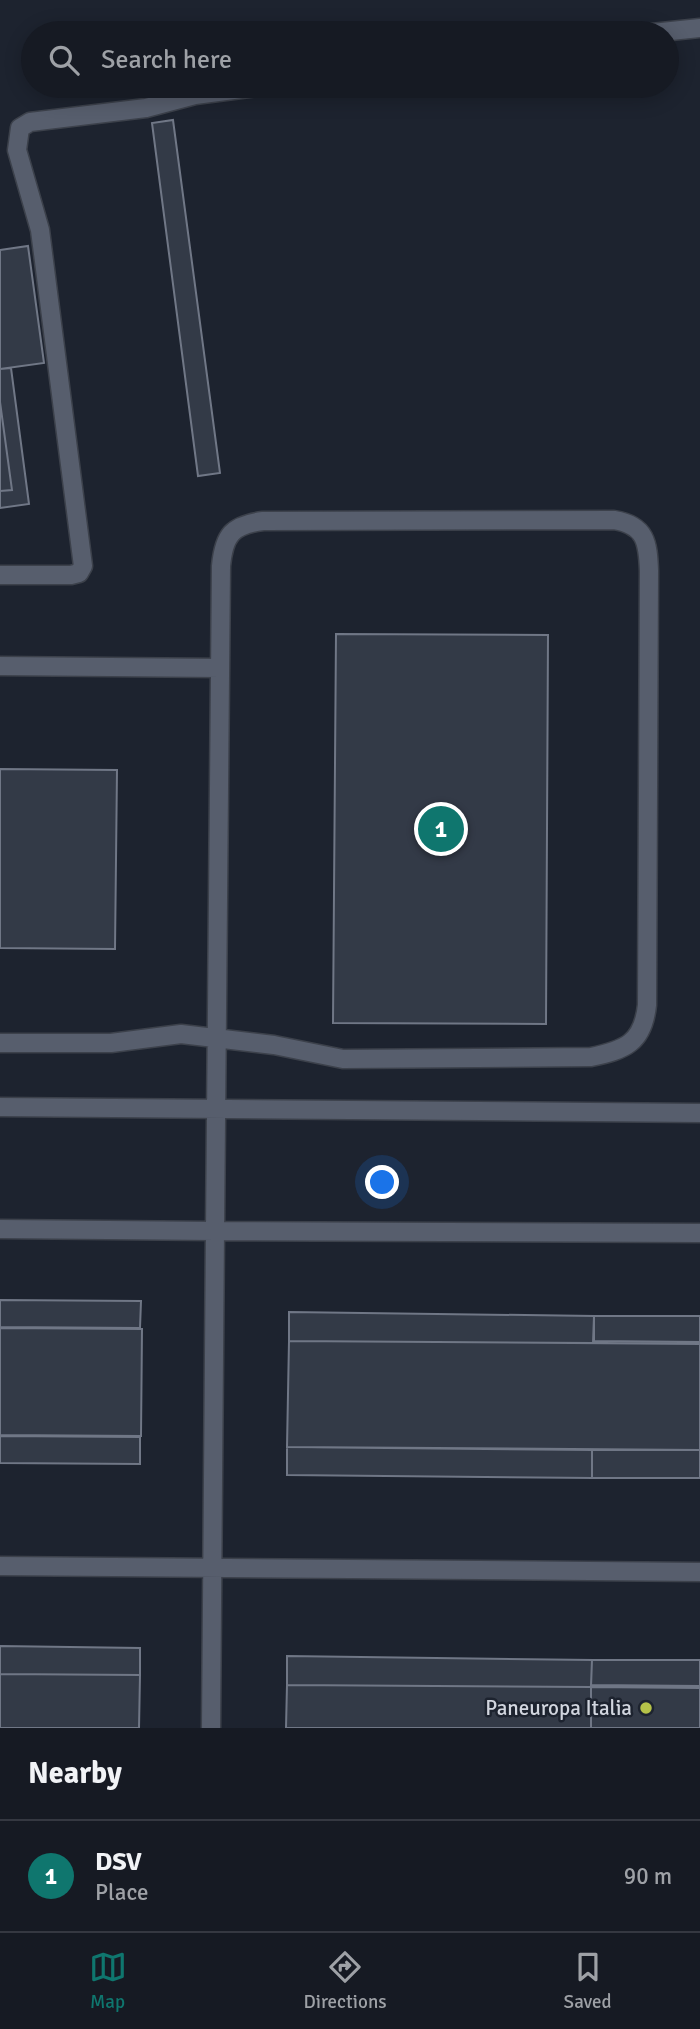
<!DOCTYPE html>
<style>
:root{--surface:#161a23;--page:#232730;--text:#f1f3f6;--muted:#9ea1a6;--line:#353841;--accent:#0f766e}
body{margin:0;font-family:Signika,sans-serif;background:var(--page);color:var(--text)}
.you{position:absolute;left:383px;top:1183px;width:24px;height:24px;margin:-18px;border:5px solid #fff;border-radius:50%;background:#1a73e8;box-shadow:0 0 0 10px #1a73e833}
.badge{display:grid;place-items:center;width:46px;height:46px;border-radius:50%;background:var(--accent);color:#fff;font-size:23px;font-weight:700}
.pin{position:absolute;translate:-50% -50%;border:4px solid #fff;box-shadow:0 2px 7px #0006}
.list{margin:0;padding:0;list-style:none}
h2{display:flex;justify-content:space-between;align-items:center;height:91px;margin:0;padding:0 28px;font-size:30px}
h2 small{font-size:23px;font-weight:400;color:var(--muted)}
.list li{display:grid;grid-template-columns:46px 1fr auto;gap:21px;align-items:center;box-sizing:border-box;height:112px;padding:0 28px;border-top:2px solid var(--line)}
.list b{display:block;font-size:26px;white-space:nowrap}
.list p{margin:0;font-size:23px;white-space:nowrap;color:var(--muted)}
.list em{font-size:23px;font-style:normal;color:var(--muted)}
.icon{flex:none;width:38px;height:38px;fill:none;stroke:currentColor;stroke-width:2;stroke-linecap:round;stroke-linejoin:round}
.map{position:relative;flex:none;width:700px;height:1728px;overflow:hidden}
.search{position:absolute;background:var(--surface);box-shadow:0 4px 18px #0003;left:21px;right:21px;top:21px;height:77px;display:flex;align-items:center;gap:18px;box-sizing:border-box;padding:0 24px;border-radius:38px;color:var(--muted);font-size:26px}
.sheet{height:203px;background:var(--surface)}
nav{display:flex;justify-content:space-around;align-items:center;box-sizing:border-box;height:98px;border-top:2px solid var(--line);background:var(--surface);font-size:19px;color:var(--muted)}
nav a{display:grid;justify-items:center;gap:4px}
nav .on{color:var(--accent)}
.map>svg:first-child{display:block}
.building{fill:#333a47;stroke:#707786;stroke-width:2}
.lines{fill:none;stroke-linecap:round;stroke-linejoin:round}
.minor-casing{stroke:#3c414b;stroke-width:21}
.minor{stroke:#575e6d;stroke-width:18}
.poi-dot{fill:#b5c249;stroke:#1d232f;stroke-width:2.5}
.labels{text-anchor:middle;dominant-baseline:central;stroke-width:5;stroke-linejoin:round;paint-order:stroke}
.poi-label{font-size:21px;fill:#d2d6df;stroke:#1d232f;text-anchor:end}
</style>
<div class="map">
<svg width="700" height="1728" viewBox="0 0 700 1728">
<rect width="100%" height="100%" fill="#1d232f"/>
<path class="building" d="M173,120L220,473L198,476L152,123Z
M28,246L44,363L0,369V250Z
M11,368L29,504L0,508V491L12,490L0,402V369Z
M0,402L12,490L0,491Z
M336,634L548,635L546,1024L333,1023Z
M0,769L117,770L115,949L0,948Z
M0,1300L141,1301L140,1328L0,1327Z
M289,1312L594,1316L593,1343L289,1341Z
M594,1316H700V1342L594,1341Z
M0,1328L142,1329L141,1436L0,1435Z
M289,1341L700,1344V1450L287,1447Z
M0,1436L140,1437V1464L0,1463Z
M287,1447L592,1450V1478L287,1475Z
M592,1450H700V1478H592Z
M0,1646L140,1648V1675L0,1674Z
M287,1656L592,1660L591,1687L287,1685Z
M592,1660H700V1686L591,1685Z
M0,1674L140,1675L139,1728H0Z
M287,1685L591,1687V1728H286Z
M591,1687L700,1688V1728H591Z"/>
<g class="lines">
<defs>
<path id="minor" d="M652,33L700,28
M0,575H71L79,573L83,566L40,230L17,150L20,128L30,122L146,108L195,95L265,86
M0,666L220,668
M0,1043H111L181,1034L274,1045L343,1059L591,1057C625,1050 643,1043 647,1005L649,571C648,543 646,525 614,520L263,521C232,525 224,535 221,566L215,1231L0,1229
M0,1107L700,1113
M0,1566L700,1572
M211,1728L215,1231L700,1233"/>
</defs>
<use href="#minor" class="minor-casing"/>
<use href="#minor" class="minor"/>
</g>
<circle class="poi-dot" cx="646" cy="1708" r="7"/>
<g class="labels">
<g class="poi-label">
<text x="632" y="1708">Paneuropa Italia</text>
</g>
</g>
</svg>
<div class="you"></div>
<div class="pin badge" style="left:441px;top:829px">1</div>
<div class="search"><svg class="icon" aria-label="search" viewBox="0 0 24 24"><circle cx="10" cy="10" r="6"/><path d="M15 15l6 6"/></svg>Search here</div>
</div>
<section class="sheet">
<h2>Nearby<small></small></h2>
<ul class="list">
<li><span class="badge">1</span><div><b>DSV</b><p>Place</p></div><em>90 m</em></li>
</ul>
</section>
<nav>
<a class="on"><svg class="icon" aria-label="map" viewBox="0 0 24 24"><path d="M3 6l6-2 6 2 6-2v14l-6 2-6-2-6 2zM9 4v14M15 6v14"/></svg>Map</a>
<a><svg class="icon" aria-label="directions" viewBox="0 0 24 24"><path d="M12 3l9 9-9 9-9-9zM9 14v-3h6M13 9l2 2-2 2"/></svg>Directions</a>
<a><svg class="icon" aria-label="saved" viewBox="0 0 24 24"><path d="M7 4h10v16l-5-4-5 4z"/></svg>Saved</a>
</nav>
